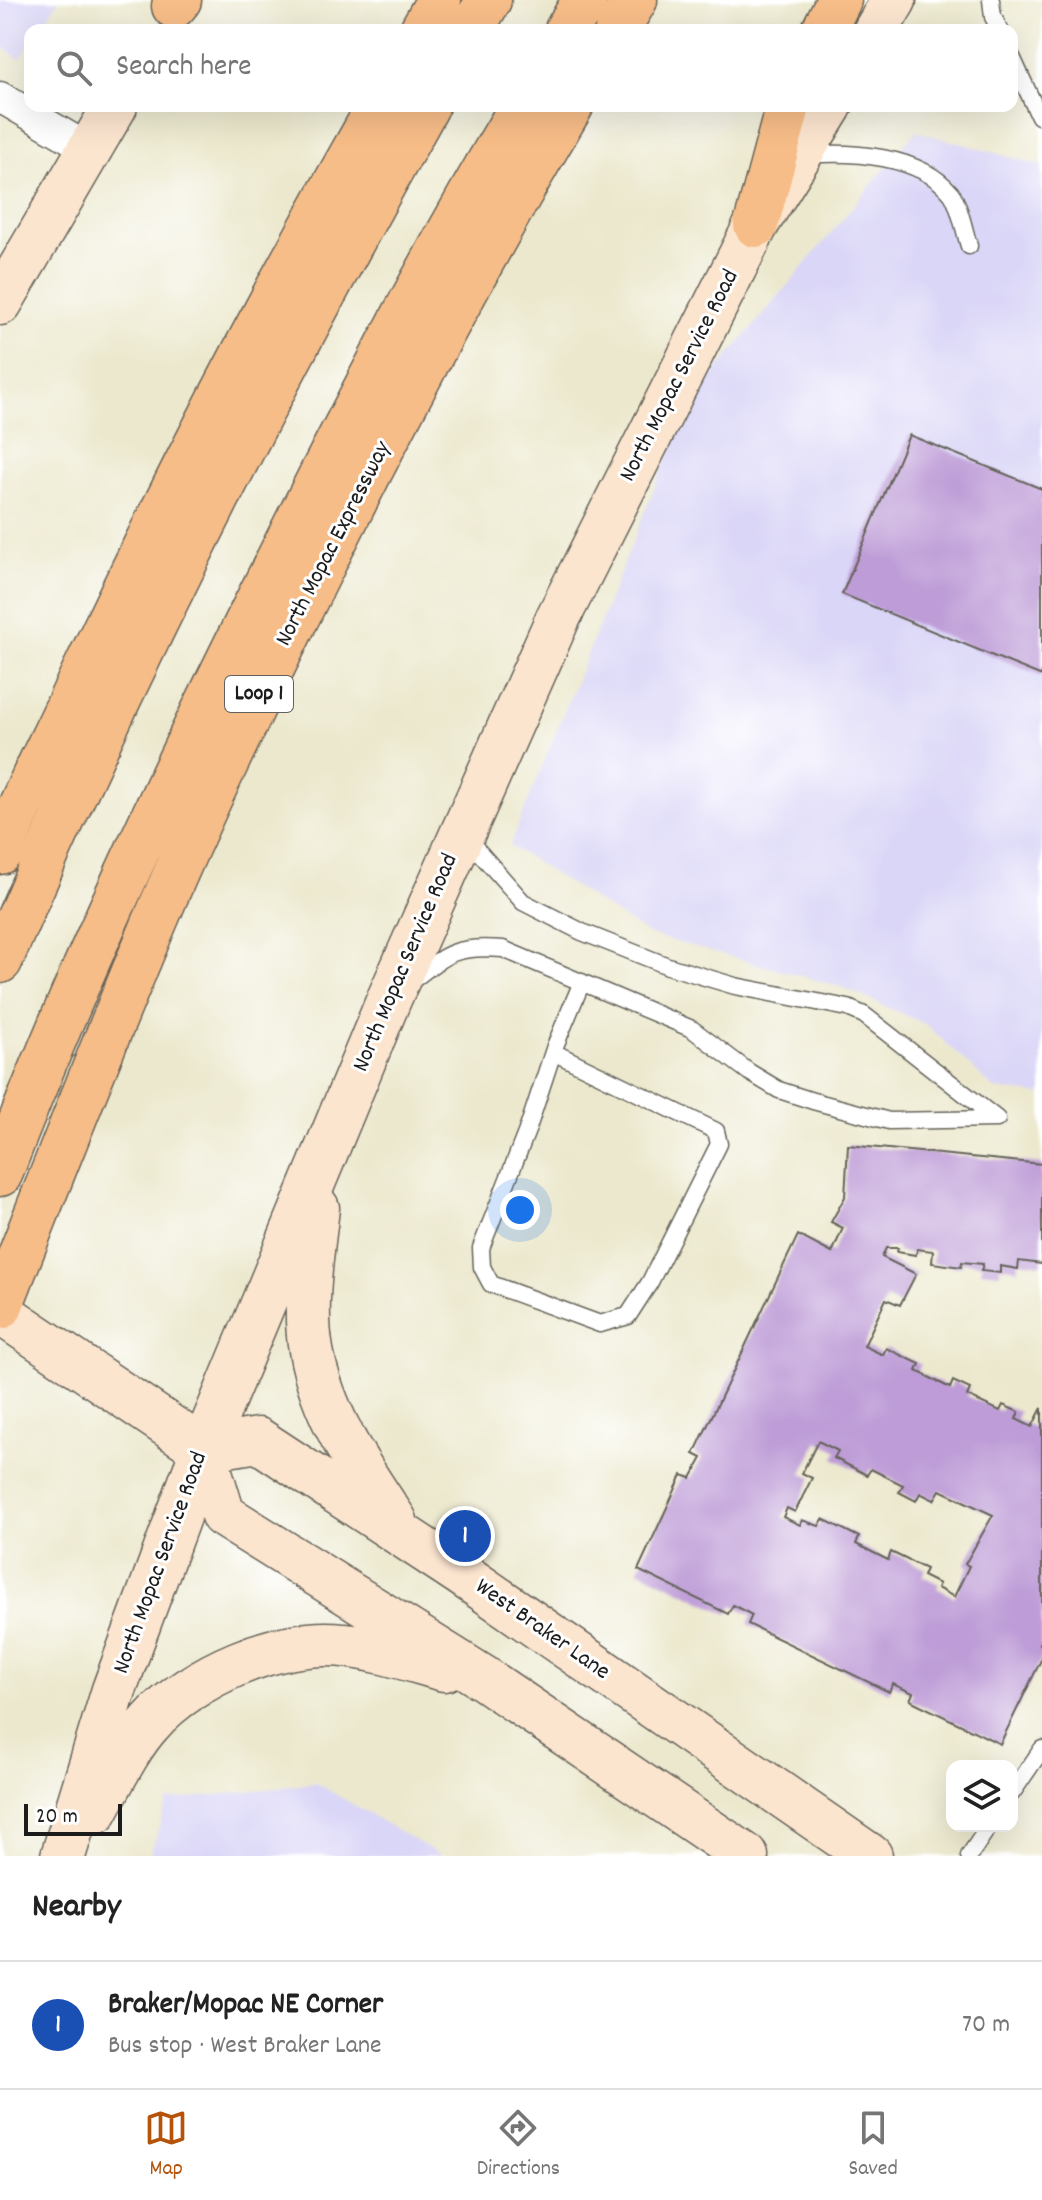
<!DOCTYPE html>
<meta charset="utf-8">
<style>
:root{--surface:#fff;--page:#f2f2f2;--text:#222;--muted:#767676;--line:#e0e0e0;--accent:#b45309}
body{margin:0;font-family:Dekko,sans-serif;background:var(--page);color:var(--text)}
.controls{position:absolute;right:24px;bottom:24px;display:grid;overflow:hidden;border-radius:16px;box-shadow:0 8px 32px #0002}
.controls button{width:72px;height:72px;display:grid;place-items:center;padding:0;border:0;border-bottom:2px solid var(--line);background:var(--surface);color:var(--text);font:40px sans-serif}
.scale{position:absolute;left:24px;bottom:20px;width:98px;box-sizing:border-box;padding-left:8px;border:4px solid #1c1c1c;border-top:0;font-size:22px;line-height:28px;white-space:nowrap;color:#1c1c1c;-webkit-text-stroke:6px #fff;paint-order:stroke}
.you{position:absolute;left:520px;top:1210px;width:28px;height:28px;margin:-20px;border:6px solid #fff;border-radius:50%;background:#1a73e8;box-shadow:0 0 0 12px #1a73e833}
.badge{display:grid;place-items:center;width:52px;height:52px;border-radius:50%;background:var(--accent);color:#fff;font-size:26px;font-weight:700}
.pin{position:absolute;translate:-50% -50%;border:4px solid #fff;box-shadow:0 2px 8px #0006}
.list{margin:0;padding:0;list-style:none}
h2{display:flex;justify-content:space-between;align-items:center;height:104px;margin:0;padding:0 32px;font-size:34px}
h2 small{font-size:26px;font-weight:400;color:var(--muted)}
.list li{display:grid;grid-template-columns:52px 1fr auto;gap:24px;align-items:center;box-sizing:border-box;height:128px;padding:0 32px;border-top:2px solid var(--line)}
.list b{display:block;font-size:30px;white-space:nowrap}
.list p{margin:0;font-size:26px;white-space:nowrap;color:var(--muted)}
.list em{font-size:26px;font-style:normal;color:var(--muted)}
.icon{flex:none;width:44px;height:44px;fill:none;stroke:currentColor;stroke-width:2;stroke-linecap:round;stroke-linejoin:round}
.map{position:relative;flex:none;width:1042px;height:1856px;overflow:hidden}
.search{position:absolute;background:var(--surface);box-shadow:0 8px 32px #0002;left:24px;right:24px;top:24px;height:88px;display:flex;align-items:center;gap:20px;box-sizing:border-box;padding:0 28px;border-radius:16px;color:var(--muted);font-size:30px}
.sheet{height:232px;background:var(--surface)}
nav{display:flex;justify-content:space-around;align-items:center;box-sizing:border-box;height:112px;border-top:2px solid var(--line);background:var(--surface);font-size:22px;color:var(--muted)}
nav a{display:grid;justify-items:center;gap:4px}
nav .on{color:var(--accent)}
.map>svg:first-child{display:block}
.built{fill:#dad6f7}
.building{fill:#be9cd7;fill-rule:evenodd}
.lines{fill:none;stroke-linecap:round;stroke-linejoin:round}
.lane-casing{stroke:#65635a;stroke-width:19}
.street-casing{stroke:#65635a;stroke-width:33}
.secondary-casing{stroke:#65635a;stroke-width:47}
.highway-casing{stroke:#65635a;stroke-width:47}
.lane{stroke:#fff;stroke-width:16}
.street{stroke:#fff;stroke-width:30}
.secondary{stroke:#fce5cf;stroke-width:44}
.highway{stroke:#f7bd88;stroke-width:44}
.labels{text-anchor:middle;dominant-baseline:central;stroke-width:6;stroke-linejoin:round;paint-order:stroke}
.shield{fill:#fff;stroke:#606060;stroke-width:2}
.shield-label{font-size:22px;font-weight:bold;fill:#1c1c1c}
.street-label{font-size:24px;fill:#1c1c1c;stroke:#fff}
</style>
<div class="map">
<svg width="1042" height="1856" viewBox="0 0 1042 1856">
<rect width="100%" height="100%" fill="#fff"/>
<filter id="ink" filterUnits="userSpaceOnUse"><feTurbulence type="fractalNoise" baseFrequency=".0125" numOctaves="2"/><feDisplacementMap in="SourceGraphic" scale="16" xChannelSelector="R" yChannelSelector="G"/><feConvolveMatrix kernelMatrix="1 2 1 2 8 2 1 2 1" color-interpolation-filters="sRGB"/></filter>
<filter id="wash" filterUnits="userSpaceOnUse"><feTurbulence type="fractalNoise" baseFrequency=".006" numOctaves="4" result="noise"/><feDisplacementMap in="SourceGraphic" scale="32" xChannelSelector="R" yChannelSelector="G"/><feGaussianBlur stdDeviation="1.8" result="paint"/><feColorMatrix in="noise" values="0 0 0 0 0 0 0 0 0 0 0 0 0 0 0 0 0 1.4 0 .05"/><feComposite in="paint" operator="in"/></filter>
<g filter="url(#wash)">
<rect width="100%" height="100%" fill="#ece8cd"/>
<path class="built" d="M0,0H59L39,30H30V44L20,59L0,45Z
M916,131L1042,166V1095L994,1089L927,1025L842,987L650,935L510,846L688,405Z
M316,1783L442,1856H149L168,1801Z"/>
<g id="blocks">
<path class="building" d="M909,435L1042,489V676L842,594Z
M848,1145L1042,1164V1264L1019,1261L1018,1269L1000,1266V1273L981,1271L983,1264L962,1262L961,1267L932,1263L933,1251L917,1249L916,1255L897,1252L898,1248H886L882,1257L916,1274L900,1305L886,1299L864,1346L883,1355L886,1348L920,1364L917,1371L950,1388L953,1381L970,1389L967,1396L1000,1411L1003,1405L1019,1412L1016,1419L1032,1427L1042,1408V1638L1040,1644L1042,1645V1658L1000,1744L910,1700L913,1693L893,1684L889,1692L748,1624L752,1615L733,1605L728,1614L638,1570L682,1475L691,1478L702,1458L694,1454L798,1235L832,1253L843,1228L831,1222L845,1197ZM818,1441L838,1451L834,1458L867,1475L871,1469L903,1485L899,1492L916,1501L920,1493L934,1500L940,1490L993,1515L965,1564L969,1566L954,1597L937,1588L939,1584L923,1576L926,1569L891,1552L888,1560L856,1544L859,1537L823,1519L819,1526L802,1520L800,1525L783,1517L787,1508L795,1512L812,1478L802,1473Z"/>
</g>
</g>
<g filter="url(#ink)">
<use href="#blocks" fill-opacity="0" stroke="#65635a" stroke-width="2"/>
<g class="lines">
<defs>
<path id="lane" d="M991,0L993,17L1000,30
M1012,57L1039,116
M806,155C851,151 920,155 951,193C959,203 965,233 969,246
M465,836L523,902L582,932L668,966L735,986L848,1008L864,1015L997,1119
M409,983C446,954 454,945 503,949L692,1029L749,1072L779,1090L813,1101L889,1121L997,1119
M553,1052L716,1131L719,1144L650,1282L628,1316L600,1324L491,1284L482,1267L481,1248L528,1128L555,1046L582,982
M1012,1793L1042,1749
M969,1856L989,1826"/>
<path id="street" d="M0,97L89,149"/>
<path id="secondary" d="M876,30L894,0
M0,303L115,106
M317,1208C312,1252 303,1306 311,1350C322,1414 360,1469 395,1521
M0,1312L203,1449L223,1515L485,1679L746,1856
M203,1449L258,1440L460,1573L870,1856
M95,1812C111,1784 128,1747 150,1723C191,1676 280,1637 343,1645C377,1648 411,1660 444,1669
M63,1856L114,1690L203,1449L389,999L558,618L756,225L830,106"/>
<path id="highway" d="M174,6L179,0
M422,30L439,0
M471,30L489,0
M567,30L585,0
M617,30L635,0
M824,30L839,0
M756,225L788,106
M0,852C25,792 55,735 82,676C174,482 273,292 379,106
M0,961C126,668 271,384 427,106
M0,1174C78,971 171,774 268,580C348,420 430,260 522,106
M0,1307C54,1168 109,1029 168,891C211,791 260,693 308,595C390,429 476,265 571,106"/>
</defs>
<use href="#lane" class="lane-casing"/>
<use href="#street" class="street-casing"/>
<use href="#secondary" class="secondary-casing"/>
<use href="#highway" class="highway-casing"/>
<use href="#lane" class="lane"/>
<use href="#street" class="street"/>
<use href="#secondary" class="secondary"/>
<use href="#highway" class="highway"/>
</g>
</g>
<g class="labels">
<rect class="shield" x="225" y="676" width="68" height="36" rx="6"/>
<g class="shield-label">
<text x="259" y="694">Loop 1</text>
</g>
<g class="street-label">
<text transform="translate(680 376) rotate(-63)">North Mopac Service Road</text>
<text transform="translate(334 544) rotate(-63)">North Mopac Expressway</text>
<text transform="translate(406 963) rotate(-67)">North Mopac Service Road</text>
<text transform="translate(161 1563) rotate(-70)">North Mopac Service Road</text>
<text transform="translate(542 1630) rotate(35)">West Braker Lane</text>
</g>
</g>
</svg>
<div class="controls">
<button><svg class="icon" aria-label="layers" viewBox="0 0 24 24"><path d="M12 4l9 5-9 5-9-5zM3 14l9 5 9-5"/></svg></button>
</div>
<div class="scale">20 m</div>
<div class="you"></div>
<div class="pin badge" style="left:465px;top:1536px;background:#1a4fb4">1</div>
<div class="search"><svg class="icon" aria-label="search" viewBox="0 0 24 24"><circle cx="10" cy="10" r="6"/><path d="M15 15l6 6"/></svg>Search here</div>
</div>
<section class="sheet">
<h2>Nearby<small></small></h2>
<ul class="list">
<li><span class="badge" style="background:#1a4fb4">1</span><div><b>Braker/Mopac NE Corner</b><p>Bus stop · West Braker Lane</p></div><em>70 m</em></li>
</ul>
</section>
<nav>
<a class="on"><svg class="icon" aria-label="map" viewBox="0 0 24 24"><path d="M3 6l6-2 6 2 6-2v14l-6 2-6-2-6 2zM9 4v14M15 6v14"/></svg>Map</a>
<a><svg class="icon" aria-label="directions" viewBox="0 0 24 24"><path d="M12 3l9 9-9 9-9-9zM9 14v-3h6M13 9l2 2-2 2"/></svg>Directions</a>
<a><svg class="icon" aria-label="saved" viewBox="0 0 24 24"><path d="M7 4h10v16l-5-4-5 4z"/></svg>Saved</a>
</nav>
